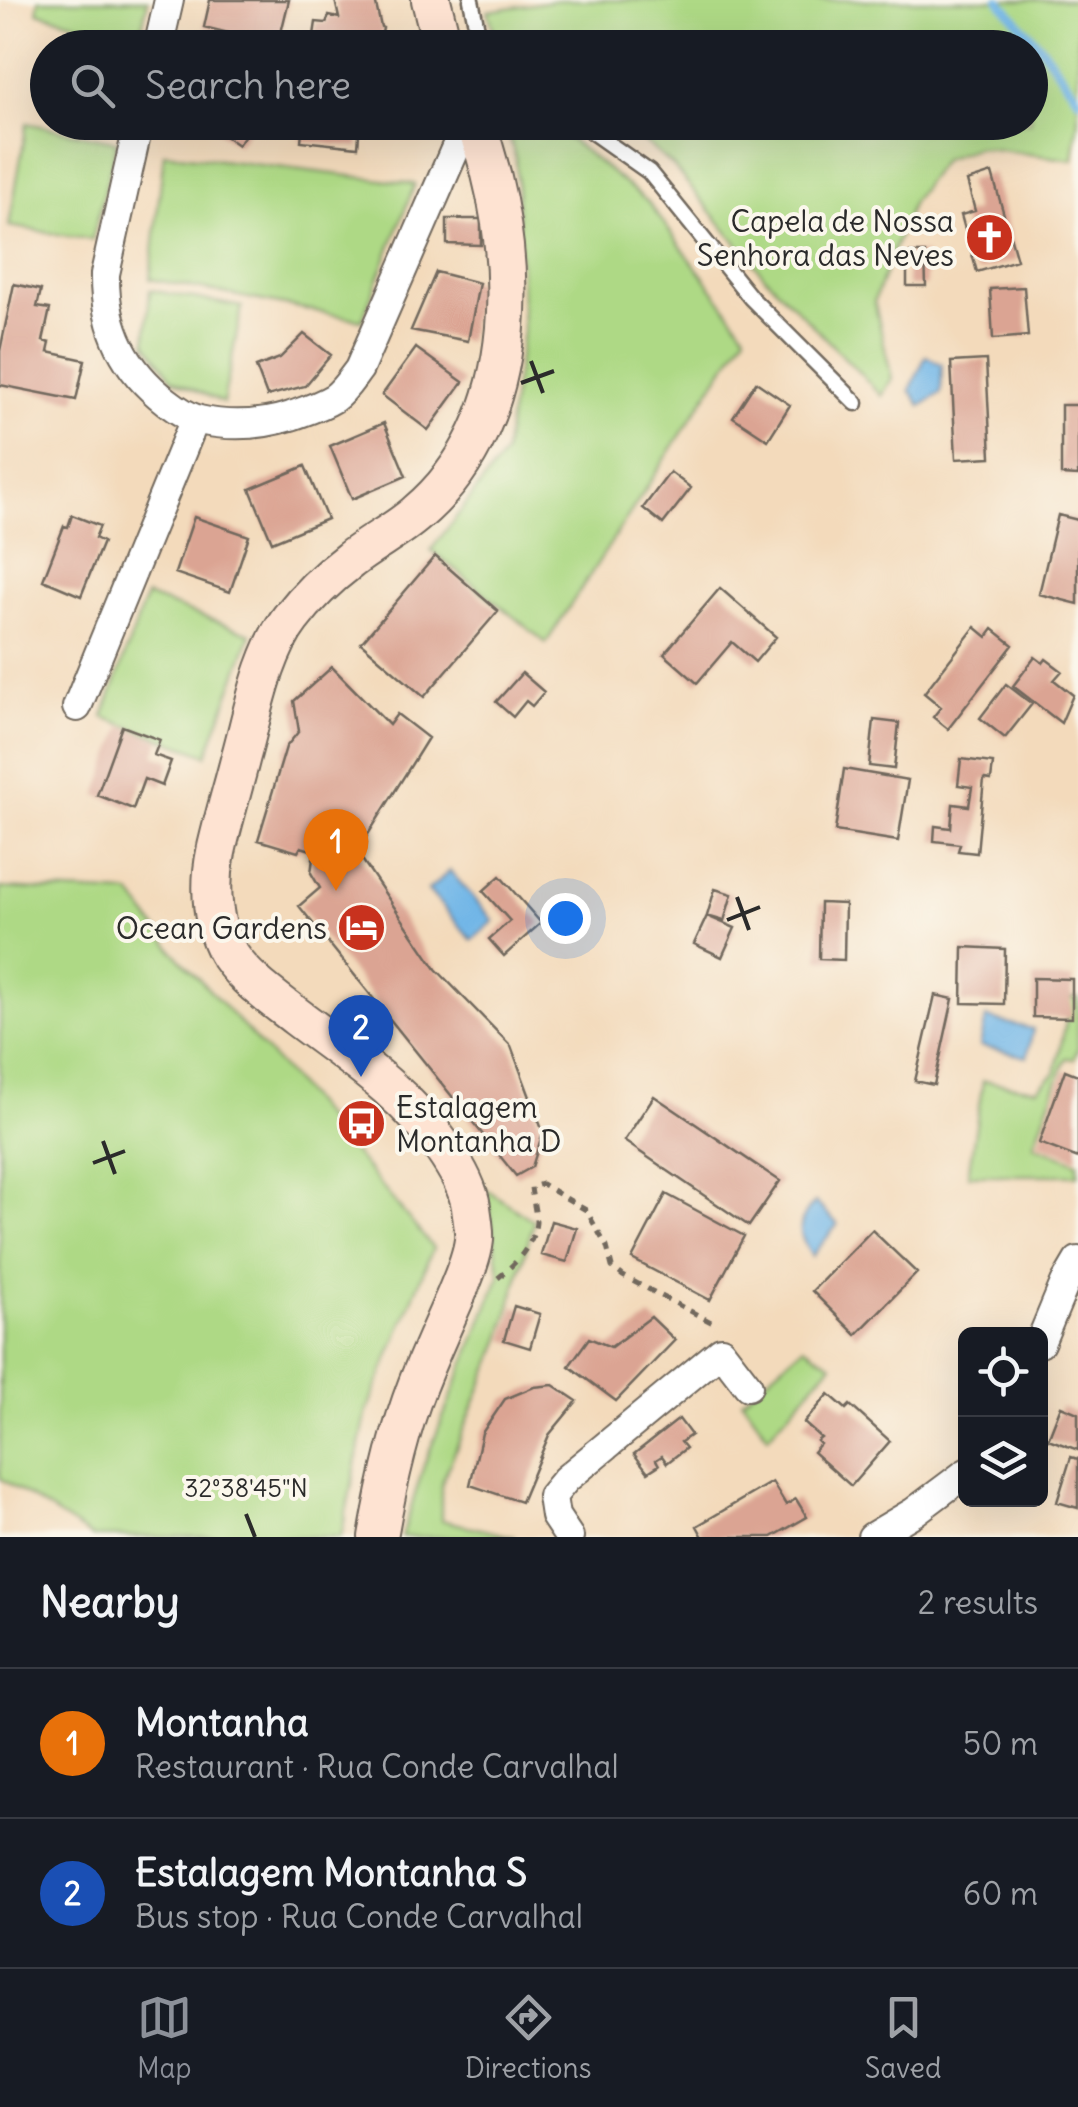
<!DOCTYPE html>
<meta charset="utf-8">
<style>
:root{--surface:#171b24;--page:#242831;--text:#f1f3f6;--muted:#9ea1a6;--line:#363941;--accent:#8c9099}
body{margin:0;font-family:Delius,sans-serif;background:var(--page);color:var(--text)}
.controls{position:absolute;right:30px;bottom:30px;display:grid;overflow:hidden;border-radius:15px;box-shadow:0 10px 40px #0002}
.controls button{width:90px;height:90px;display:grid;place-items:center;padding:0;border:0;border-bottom:2px solid var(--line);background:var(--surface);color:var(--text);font:50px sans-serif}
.you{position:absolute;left:565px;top:918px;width:35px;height:35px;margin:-25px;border:8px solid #fff;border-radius:50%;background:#1a73e8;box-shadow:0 0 0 15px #1a73e833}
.badge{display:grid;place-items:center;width:65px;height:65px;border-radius:50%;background:var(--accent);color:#fff;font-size:32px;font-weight:700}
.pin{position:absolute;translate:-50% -82px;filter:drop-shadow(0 2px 5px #0008)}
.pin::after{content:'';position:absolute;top:52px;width:35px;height:30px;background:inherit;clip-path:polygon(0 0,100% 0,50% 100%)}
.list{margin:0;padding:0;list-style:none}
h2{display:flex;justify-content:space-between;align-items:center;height:130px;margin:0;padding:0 40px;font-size:42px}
h2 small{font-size:32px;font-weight:400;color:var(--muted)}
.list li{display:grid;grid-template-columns:65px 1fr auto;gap:30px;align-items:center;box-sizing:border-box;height:150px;padding:0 40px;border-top:2px solid var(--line)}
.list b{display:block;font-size:38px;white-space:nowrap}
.list p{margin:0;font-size:32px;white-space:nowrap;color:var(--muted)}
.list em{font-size:32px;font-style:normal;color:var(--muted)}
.icon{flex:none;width:55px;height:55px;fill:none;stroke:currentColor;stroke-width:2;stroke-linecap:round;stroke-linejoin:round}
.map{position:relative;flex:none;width:1078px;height:1537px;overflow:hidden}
.search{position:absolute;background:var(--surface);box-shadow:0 10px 40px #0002;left:30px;right:30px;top:30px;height:110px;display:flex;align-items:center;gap:25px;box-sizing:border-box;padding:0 35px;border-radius:55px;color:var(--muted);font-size:38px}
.sheet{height:430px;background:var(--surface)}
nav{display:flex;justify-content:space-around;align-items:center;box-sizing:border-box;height:140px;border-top:2px solid var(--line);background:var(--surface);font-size:28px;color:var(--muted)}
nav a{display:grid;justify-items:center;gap:5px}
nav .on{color:var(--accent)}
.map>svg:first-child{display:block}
.green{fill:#aed985;stroke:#6c8258;stroke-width:2.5}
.water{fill:#71b6e7;stroke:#4e7089;stroke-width:2.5}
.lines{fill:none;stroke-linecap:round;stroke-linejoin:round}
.stream{stroke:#71b6e7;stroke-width:9}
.building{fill:#dba493}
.lane-casing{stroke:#71685d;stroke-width:19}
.street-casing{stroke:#71685d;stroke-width:32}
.secondary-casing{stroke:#71685d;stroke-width:42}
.path{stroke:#71685d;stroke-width:5;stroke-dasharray:8 8;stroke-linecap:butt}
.lane{stroke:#fff;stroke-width:14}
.street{stroke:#fff;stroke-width:28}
.secondary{stroke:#fee3d2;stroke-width:38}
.ticks{fill:none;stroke:#2b2b2b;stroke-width:4}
.labels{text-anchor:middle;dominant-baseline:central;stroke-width:8;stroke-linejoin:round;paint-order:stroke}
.poi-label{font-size:30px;fill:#2b2b2b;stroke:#fbf7ec;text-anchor:end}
.ticks-label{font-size:25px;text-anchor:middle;fill:#2b2b2b;stroke:#fbf7ec;stroke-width:8;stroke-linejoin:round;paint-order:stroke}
</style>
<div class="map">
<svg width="1078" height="1537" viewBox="0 0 1078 1537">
<rect width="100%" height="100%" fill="#fbf7ec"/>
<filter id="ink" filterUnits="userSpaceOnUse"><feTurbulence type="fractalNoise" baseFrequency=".01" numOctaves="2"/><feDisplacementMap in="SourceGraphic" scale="20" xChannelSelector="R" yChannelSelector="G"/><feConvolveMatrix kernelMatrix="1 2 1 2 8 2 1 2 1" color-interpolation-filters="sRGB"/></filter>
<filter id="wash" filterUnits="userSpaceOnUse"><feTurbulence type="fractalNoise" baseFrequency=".0048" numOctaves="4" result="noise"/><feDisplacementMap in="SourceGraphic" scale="40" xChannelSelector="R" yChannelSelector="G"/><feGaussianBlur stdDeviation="2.25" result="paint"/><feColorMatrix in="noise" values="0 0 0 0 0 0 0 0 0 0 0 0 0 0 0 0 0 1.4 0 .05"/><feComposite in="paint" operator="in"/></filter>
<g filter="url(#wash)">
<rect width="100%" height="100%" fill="#f3dabb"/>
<path class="green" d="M39,0H148L139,40L37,12Z
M558,0H1076L1078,5V119L1073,160L978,147L943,159L912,202L874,301L892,378L882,396L766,278L673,166L622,123L1030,122V48H508L497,42L488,11Z
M27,123L117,142L92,240L9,226Z
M505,123H549L648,202L746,334L546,643L431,550L504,454L523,331L516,160Z
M164,153L415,184L362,320L150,279Z
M150,290L242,307L223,403L172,379L146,342Z
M146,596L251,634L207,755L103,717Z
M0,888L131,894L174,952L291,1078L433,1248L367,1411L341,1537H92L0,1478Z
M1071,998H1078V1048L1074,1059L1066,1058L1034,1145L1078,1162V1175H968L983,1081L1037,1089L1055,1073Z
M486,1189L534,1221L501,1339L441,1485V1520L515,1537H402L424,1465L500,1275Z
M804,1346L832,1364L768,1436L742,1400Z"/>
<path class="water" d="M926,356L942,365L941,393L921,406L910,390Z
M450,871L494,921L472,940L428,890Z
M986,1018L1033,1029L1027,1057L980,1046Z
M815,1202L838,1224L812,1256C797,1235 796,1221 815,1202Z"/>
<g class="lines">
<path class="stream" d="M999,0L1040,46L1078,98"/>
</g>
<g id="blocks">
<path class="building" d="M210,0H289L278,45L204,27Z
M335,0H375L381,27L383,28L379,48H312L316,22L326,23L329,16L339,18Z
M66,33L106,40L105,48H63Z
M205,122H254L238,145Z
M303,122H360L358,147L301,141Z
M992,173L1017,260L977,272L961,215L975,211L967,181Z
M447,219H481V245L447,244Z
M907,253H925L926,286H907Z
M436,272L479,283L468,341L411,330Z
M14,284L41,290L37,307L50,309L43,341L50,343L48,352L85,360L76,400L0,385V351Z
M1024,287L1028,336L993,339L990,289Z
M304,334L331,355L305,386L267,396L256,367L280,358Z
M416,348L463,382L428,430L382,395Z
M986,360L991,457L956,459L951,362Z
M756,382L790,405L768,440L733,417Z
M1061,405H1078V476L1061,475Z
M384,423L406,476L352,499L330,446Z
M305,466L327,519L272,542L250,489Z
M670,472L691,488L663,524L643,508Z
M72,515L100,526L95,538L103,542L81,596L43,580L64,526L68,527Z
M1058,515L1078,520V604L1039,594Z
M194,517L249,536L230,592L175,573Z
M435,556L498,611L424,697L361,643Z
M720,588L776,637L755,662L732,642L697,683L664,654Z
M975,627L987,637L993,629L1013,645L948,729L933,717L941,707L924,693Z
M1035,657L1043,663L1046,659L1062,671L1054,680L1073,695L1061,723L1013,686Z
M332,667L389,725L397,714L428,738L357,852L436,969L511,1046L543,1132L532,1167L516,1176L299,906L320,888L311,873L314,851L301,847L298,852L258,840L286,747L299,731L294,701Z
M522,673L544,692L532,706L526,701L513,717L496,702Z
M1006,684L1032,704L1005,738L980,718Z
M874,720L899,723L894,769L869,766Z
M122,726L160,740L154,755L171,761L162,786L144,779L133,809L97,795Z
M961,759L993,763L991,780L984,779L977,853L958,851L960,844L934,841L935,826L951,828L953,804L969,806L972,787L958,785Z
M844,769L908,780L898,841L835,831Z
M500,876L541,923L504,956L489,939L510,921L483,891Z
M715,889L732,894L724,921L707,916Z
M820,903L845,904L844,960L819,959Z
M707,916L735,928L722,957L694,944Z
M963,947L1005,949L1004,1004L962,1003Z
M1033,978L1072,979V1018L1033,1017Z
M935,995L953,999L934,1085L915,1081Z
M1065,1070L1078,1075V1158L1039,1143Z
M654,1096L780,1181L749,1226L624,1141Z
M666,1194L744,1236L710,1300L632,1259Z
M551,1221L577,1228L567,1262L541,1255Z
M872,1230L917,1273L856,1335L812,1291Z
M514,1306L540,1314L530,1348L504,1340Z
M651,1317L675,1340L616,1401L569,1366L589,1338L611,1347Z
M553,1385L577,1401L549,1435L521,1502L470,1485L482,1433L505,1399L534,1387Z
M829,1394L846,1409L850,1405L890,1441L851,1486L813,1452L820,1444L817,1441L821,1438L804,1423Z
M1061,1406L1078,1413V1450L1048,1439Z
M679,1419L691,1435L681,1442L686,1448L667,1463L662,1456L656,1460L659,1465L648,1472L634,1454Z
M1071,1457L1078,1459V1508L1057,1502Z
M772,1482L786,1505L796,1499L807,1517L772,1537H703L697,1526Z"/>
</g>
</g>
<g filter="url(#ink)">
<use href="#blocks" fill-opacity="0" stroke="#71685d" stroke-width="2.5"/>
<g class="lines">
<defs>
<path id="lane" d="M471,0L481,48
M578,122L649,172L751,298L856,403"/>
<path id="street" d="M158,48L169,0
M139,122L105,274C104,326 124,369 166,401C175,408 188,417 199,420C230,427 262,425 291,416C305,411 321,406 334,398C344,391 352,378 359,369L467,122
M77,707L195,419
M1040,1343L1065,1283L1078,1261
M569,1537L555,1516L552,1496L566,1479L721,1351L748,1386
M872,1537L914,1512L966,1473"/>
<path id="secondary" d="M431,0L443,48
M378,1537C387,1485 398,1435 417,1386C429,1355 443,1325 456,1295C463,1278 472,1258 474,1240C475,1230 472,1217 471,1207C468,1186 455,1165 443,1148C405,1092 350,1057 297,1017C274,999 247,981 230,956C211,928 209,885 216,852C223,820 233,788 241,756C253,713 263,654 291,618C307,597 329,576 350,560C371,543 397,531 417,513C528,419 521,247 475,122"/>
</defs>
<use href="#lane" class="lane-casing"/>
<use href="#street" class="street-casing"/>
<use href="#secondary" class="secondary-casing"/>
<path class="path" d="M498,1278C515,1264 534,1245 536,1222C536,1211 532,1198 531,1187L542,1184L586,1210L607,1247L612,1267L623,1276L715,1324"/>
<use href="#lane" class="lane"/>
<use href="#street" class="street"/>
<use href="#secondary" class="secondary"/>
</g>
</g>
<path class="ticks" d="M531,361L543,393M521,383L554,371M737,897L749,930M727,920L760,907M103,1141L115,1174M93,1163L125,1151M246,1514L255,1537"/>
<defs>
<symbol id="church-disc" viewBox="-11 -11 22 22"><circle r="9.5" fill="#c8321e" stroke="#fbf7ec"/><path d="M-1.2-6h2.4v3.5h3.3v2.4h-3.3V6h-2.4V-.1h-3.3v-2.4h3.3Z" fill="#fff"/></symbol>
<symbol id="hotel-disc" viewBox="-11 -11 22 22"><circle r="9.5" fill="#c8321e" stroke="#fbf7ec"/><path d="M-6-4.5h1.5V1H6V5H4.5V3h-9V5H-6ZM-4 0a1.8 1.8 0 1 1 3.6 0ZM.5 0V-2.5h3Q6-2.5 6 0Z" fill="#fff"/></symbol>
<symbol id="bus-disc" viewBox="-11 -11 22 22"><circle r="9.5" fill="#c8321e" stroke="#fbf7ec"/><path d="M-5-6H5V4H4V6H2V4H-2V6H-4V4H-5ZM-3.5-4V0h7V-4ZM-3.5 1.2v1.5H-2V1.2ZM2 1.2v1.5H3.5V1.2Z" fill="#fff"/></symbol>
</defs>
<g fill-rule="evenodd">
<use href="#church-disc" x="962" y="210" width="55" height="55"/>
<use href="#hotel-disc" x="334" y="900" width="55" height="55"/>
<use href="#bus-disc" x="334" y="1096" width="55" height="55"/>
</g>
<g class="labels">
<g class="poi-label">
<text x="954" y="221">Capela de Nossa<tspan x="954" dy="34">Senhora das Neves</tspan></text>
<text x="327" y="928">Ocean Gardens</text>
<text x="396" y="1107" text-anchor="start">Estalagem<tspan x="396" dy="34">Montanha D</tspan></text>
</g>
</g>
<g class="ticks-label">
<text x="246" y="1497">32°38'45"N</text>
</g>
</svg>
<div class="controls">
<button><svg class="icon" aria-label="locate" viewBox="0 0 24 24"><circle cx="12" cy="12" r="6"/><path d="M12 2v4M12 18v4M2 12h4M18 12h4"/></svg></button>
<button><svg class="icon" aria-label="layers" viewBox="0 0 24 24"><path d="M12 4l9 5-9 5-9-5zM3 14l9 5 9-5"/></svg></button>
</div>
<div class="you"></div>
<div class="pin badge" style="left:336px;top:891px;background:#e8710a">1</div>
<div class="pin badge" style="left:361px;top:1077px;background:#1a4fb4">2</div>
<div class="search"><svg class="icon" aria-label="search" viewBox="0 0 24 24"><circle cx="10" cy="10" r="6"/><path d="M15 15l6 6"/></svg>Search here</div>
</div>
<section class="sheet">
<h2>Nearby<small>2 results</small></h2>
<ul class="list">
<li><span class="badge" style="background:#e8710a">1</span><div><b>Montanha</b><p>Restaurant · Rua Conde Carvalhal</p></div><em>50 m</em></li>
<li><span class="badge" style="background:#1a4fb4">2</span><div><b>Estalagem Montanha S</b><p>Bus stop · Rua Conde Carvalhal</p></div><em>60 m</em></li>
</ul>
</section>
<nav>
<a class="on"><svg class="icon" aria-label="map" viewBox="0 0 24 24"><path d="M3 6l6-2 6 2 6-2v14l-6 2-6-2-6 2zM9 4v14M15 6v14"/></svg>Map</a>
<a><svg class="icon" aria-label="directions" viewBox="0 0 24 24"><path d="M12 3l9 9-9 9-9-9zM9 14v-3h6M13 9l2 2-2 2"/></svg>Directions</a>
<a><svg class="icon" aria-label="saved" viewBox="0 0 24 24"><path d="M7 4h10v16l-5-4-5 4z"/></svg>Saved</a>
</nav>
